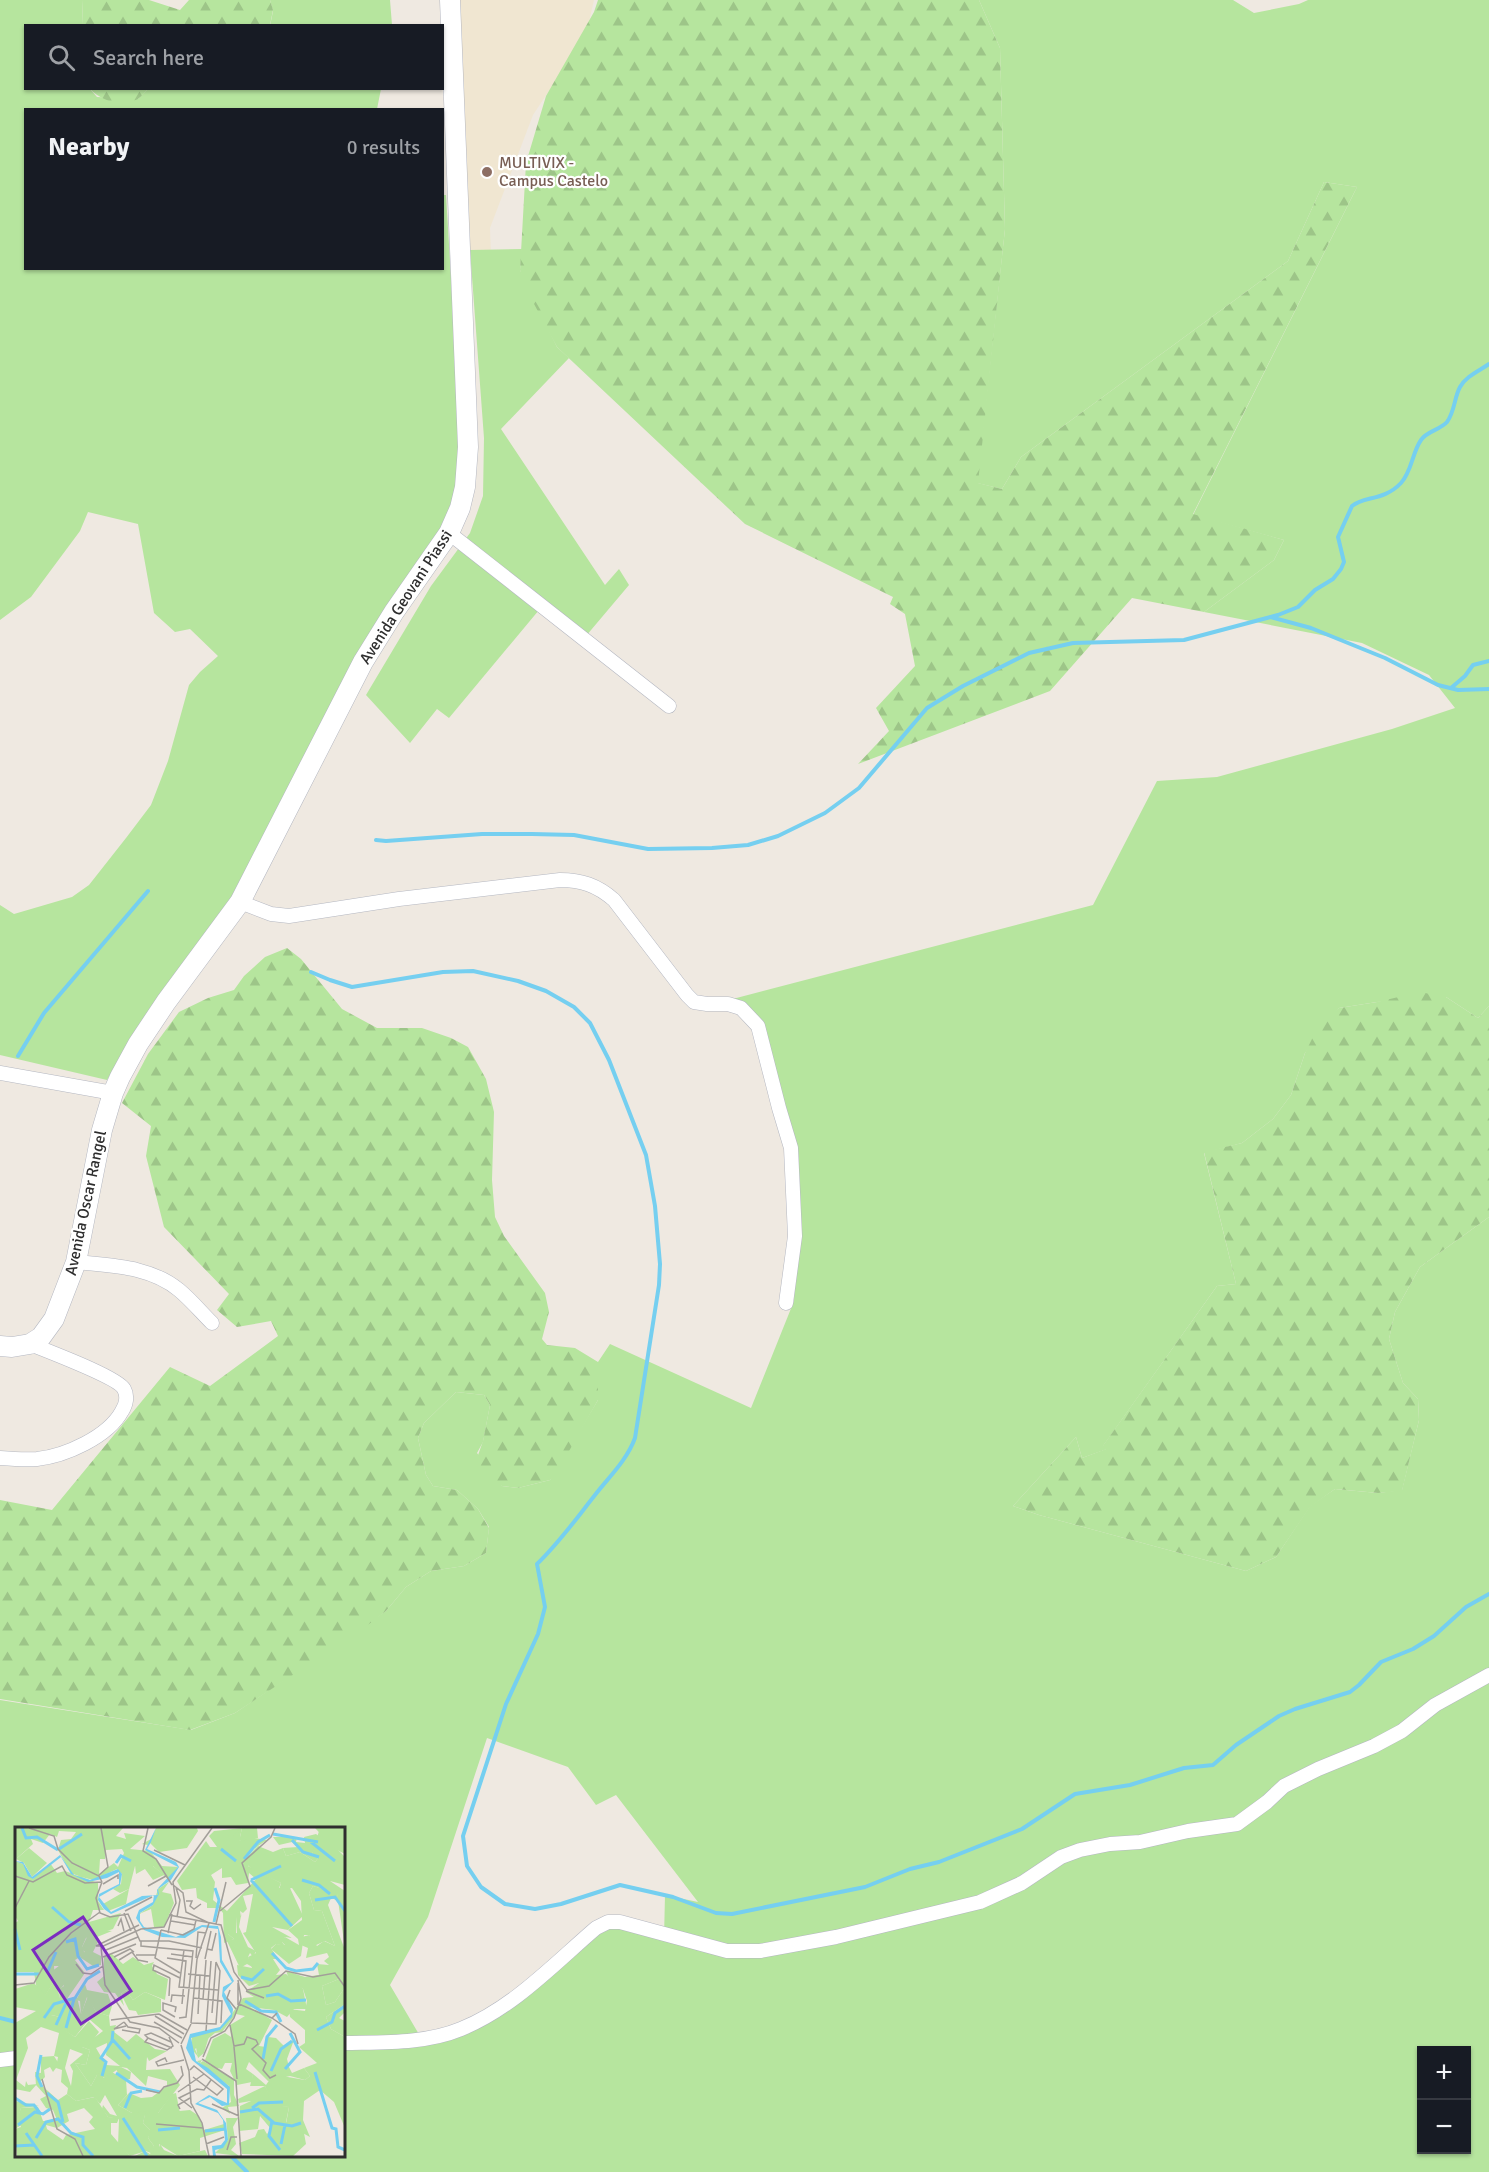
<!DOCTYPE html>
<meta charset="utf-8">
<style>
:root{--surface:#171b24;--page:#242831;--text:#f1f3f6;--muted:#9ea1a6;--line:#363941}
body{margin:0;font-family:Signika,sans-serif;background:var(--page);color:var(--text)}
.controls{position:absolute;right:18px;bottom:18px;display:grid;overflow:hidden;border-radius:0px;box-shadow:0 2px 4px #0004}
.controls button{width:54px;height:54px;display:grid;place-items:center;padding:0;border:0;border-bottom:2px solid var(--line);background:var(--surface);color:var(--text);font:30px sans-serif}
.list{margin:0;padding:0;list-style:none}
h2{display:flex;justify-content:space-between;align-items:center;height:78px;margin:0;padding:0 24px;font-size:26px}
h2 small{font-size:20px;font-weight:400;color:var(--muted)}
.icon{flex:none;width:33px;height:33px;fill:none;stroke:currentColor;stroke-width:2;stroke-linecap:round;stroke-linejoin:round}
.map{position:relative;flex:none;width:1489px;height:2172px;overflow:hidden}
.search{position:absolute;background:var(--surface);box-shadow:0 2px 4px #0004;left:24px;top:24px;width:420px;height:66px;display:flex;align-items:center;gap:15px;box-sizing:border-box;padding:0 21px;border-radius:0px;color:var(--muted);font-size:22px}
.panel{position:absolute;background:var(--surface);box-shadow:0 2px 4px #0004;left:24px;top:108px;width:420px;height:162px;border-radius:0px}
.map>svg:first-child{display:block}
.education{fill:#f0e6d1}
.grass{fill:#b6e59e;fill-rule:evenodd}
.forest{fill:url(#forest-firs)}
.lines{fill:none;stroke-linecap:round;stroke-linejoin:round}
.stream{stroke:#75cff0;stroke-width:4}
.street-casing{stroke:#b4b7c1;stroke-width:15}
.secondary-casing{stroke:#b4b7c1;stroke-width:21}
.street{stroke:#fff;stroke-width:14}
.secondary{stroke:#fff;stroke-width:20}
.education-dot{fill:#8d6e63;stroke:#fff;stroke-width:2}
.labels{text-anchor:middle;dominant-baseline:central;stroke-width:4.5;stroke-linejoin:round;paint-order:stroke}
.education-label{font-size:16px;fill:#785e54;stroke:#fff;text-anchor:start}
.street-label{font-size:16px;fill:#2e2e2e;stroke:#fff}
.inset-river{fill:none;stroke:#75cff0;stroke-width:3}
.inset-road{fill:none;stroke:#a29e99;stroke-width:1.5}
.view{fill:#7b2cbf;fill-opacity:0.15;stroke:#7b2cbf;stroke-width:3}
.inset-edge{fill:none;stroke:#2e2e2e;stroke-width:3}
</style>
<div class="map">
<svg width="1489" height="2172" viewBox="0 0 1489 2172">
<defs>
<pattern id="forest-firs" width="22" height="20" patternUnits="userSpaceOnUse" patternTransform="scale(1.5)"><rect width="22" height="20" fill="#b6e59e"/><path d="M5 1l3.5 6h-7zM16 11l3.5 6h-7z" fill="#9dc588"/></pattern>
</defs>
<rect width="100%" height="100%" fill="#efe9e1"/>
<path class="education" d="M454,0H594L586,35L533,115L490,228L491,256H466Z"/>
<path class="grass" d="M0,0H82L83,25L26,26V88L90,89L97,97L138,99L148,89H381L377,109L26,110V268H442L443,195H446L462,458L458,500L236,894L139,1027L107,1080L0,1055V905L14,914L72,897L89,885L126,838L151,805L168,761L189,685L200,672L218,656L190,629L175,632L154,613L138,524L88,512L80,531L31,597L0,620Z
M270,0H390L392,25L270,26L273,11Z
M979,0H1233L1254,13L1299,4L1308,0H1489V1006L1478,1018L1446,997L1377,1002L1339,1008L1305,1053L1291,1095L1273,1119L1242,1143L1204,1153L1236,1284L1217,1286L1103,1446L1107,1449L1082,1458L1076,1437L1013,1506L1039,1515L1246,1571L1276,1557L1310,1506L1335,1489L1378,1493L1402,1490L1419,1420L1418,1399L1403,1383L1389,1339L1395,1312L1420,1267L1489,1217V2172H0V1700L191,1730L235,1713L386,1611L406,1587L431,1571L464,1566L486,1553L489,1527L478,1509L457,1490L433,1486L426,1475L418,1438L424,1423L456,1392L484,1395L490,1405L483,1442L477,1453L502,1486L518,1488L550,1480L598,1400V1362L610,1344L751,1408L794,1301L795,1264L787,1135L766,1036L725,1001L1093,905L1157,781L1217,777L1392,729L1455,708L1429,675L1362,643L1204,612L1274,560L1284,540L1193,515L1357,187L1324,182L1288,261L1021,457L1002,489L977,483L1005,229L1000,48ZM487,1738L568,1767L596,1805L616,1795L698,1902L665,1895L664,1938L599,1921L488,2015L420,2036L390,1985L428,1917ZM16,1828H344V2156H16ZM1422,2050H1466V2150H1422Z
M522,249L520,270L557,347L569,358L501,429L605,585L619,569L629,585L586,636L544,604L449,718L437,709L410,743L366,695L431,586L470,533L483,496L484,438L470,250Z"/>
<path class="forest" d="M82,0H149L180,10L189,0H270L273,10L270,25H83Z
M598,0H979L1000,48L1005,229L978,483L1002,489L1021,457L1288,261L1324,182L1357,187L1193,514L1284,540L1274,560L1204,612L1132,598L1050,691L858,764L889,731L876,708L915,666L905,614L890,604L893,597L745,524L557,347L525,287L520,270L526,163L546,96L594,12Z
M90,89H148C145,92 141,97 138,99C121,108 102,101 90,89Z
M287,948L301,959L342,1009L377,1028H422L451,1038L468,1047L486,1079L494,1112L492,1180L495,1217L504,1236L545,1293L549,1312L542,1339L547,1345L575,1348L598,1362V1400L556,1474L550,1480L518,1488L502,1486L482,1475L477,1458L483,1441L490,1405L484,1395L456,1392L424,1423L418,1438L426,1475L433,1486L457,1490L478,1509L489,1528L486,1553L464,1566L431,1571L406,1587L386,1611L360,1631L235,1713L190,1730L0,1699V1500L52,1510L170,1367L210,1386L278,1336L271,1321L237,1327L217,1310L229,1294L164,1227L146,1156L151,1126L122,1103L148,1054L179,1012L208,998L234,990L244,976L265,957Z
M1420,992L1446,997L1478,1018L1489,1006V1217L1420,1267L1395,1312L1389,1339L1403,1383L1418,1399L1419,1420L1402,1491L1378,1493L1335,1489L1310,1507L1276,1557L1246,1571L1039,1515L1013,1506L1076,1437L1082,1458L1106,1449L1102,1447L1217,1286L1236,1284L1204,1152L1242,1143L1273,1119L1291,1095L1305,1053L1318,1027L1339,1008L1377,1002Z"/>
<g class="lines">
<path class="stream" d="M1270,617L1311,628L1385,658L1438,685L1458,690L1489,689
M1451,688L1465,676L1473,665L1489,661
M376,840L386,841L482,834H532L574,835L648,849L712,848L748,845L778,836L825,813L859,788L927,708L963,686L1029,653L1073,643L1184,640L1278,615L1298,607L1315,590L1333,579L1341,569L1344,562L1338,537L1352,506C1364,496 1384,501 1401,483C1412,471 1412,453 1421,440C1427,431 1440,430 1447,422C1455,411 1454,398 1460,387C1466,376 1479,371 1489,364
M311,972L330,980L352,987L443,972L473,971L518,981L546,991L574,1007L590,1023L609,1060L646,1155L655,1206L660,1264L659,1285L635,1438C627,1460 609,1477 595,1495C576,1519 559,1543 537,1564L545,1607L538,1634L506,1704L463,1836L467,1866L481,1887L505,1904L535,1909L561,1904L620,1885L673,1897L716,1913L732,1914L865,1887L910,1869L939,1862L1022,1829L1075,1794L1130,1785L1184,1768L1213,1765L1236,1745L1279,1716L1295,1709L1350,1692L1359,1685L1381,1662L1413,1649L1434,1636L1466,1607L1489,1594
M18,1056L44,1013L148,891
M0,2018L16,2022
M231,2156L247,2172"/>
<defs>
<path id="street" d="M449,533L669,706
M240,902L271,914L289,916L399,899L560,880C581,880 597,885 614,900L687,995L694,1002L707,1004H728L741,1008L758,1026L779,1108L791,1148L795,1236L786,1303
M0,1073L113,1093
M76,1262C112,1266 150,1266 179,1290C191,1300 201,1312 212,1323
M0,1458C12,1459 25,1460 37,1459C65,1456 108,1437 122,1411C126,1405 128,1396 124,1389C117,1377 47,1351 30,1344
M344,2043C382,2042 425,2044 461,2029C513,2008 554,1964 596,1928L608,1922H620L727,1951H760L836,1937L980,1902L1022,1883L1061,1857L1080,1850L1110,1844L1140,1842L1188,1831L1237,1824L1267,1802L1284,1786L1318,1769L1374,1746L1402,1731L1435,1705L1489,1675
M0,2060L16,2058"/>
<path id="secondary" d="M0,1346L12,1347L30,1344L41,1337L54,1319L76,1262L102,1130L113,1093L120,1077L138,1044L166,1002L240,902L363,662L394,612L449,533L460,508L465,487L468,447L450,0"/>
</defs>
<use href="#street" class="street-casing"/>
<use href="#secondary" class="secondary-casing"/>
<use href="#street" class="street"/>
<use href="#secondary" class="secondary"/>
</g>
<circle class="education-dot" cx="487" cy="172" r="6"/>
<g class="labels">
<g class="education-label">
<text x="499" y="163">MULTIVIX -<tspan x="499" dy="18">Campus Castelo</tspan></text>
</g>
<g class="street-label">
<text transform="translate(406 597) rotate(-57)">Avenida Geovani Piassi</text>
<text transform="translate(86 1203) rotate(-78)">Avenida Oscar Rangel</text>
</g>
</g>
<g transform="translate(15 1827)">
<rect width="330" height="330" fill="#efe9e1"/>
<path d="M0,1H108L101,9L111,12L109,6L130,9L115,22L135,24L147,39L163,40L154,53L138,39H120L114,62L105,66L98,62L106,57L107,47L102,42L78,53L59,48L54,43L43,23L46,13L56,12L61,5L44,4L42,10L35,7L28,16L16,12L18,17L1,32ZM107,22L109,26L103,40L99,36L84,47L85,32H90L91,23ZM141,1H182L183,4L172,21L144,25L135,16L133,18L127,17L136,12ZM227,1L224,14L233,10L252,13L234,25L233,39L266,56L264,61H275L288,89L273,103L257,100L277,111L270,110L267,115L270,119L261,117L256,121L263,132H258L265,143L261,148L271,147L288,162L292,182H279L272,190L259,183L235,180L257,193L244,219L251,220L253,210L261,211L269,219L279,213L272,232L274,240L277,246L289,241L295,249L290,253L275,249L253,254L234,235L231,242L238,247L237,255L222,258L215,244L217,236H210L207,242L198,240L190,233L198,212L210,206L216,210L215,198L230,189L221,187L207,205L200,206L180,222L184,231L176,221L177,209L206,202L228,171L239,170L231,165L244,156L234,159L223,148L222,138L237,141L233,130L241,126L228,106L231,105L238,67L228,69L232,82L228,86L225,84L226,90H222L221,107H213L219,112L209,116L208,86L204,81H192V76L182,71L181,61L167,63L162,54L191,14L195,20H202L194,9L199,4ZM207,41V51L216,50L221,58L233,56L234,46L241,52L212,84L198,73L200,55L196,48ZM300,1H330V27L320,22ZM301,7L305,10L297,27L304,30L300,35L285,25L271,29L268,21L283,20L277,15L264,18L258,10H282L281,15L290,16L289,10ZM0,34L8,37L18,52L35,36L42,46L50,44L83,56V74L89,83H78L74,95L106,86L98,102L71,111L67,120L70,127L60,133L70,146L52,172L62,170L66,187L73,169L81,185L94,189L95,199L101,198L99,205L112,215L121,207L140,222L152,224L134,234L132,230L131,243L155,242L165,258L143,286L175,283L184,289L189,303L209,297L210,303L185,311V324L163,329L144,317V329H120L130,324L135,327L139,319L133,311L135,303L128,296L130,287L117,286L103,278L114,266L126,271L137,270L152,259V254L133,249L131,259L112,241L106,240L90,251L82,248L76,259L60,236L71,238L75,223L67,220L88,204L74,192L60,210L47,202L46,190L36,188V179L45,176L44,162L49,159L47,139H39L40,153L30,169L22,164L19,145H0V96L3,94L0,89ZM92,216L91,228L105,239L91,238L81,221ZM154,55L147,65L156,67L159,76L149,100H139L136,82L124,87L138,78L143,62ZM298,59L322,66L324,74L316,71L313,78L330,123V160L320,175L311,178L307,159L324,152L304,148L302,137L314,138L309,134L314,130L312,126L291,131L293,121L286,118L287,110L294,108L302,119L309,114L320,119L307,84L299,83L294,66ZM97,127L108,137L118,130L129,138L139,135L137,139L142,147L153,152L150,173L130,165L118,173L111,163L106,167L109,179L100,166L89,165L82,155L89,149V130ZM330,177V185L324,191L330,194V210L316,202L311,190ZM39,229L44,237L38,245L35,240L29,243L30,250L24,256L43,273L52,267L61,274L80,270L93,290L104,291L102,296H96V307L115,329H2L0,302L6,300L2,292L6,281L23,280L28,294L42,293L38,283L31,281L25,272L31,269L21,258L20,245L26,246V230ZM69,281L78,290L74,295L80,302L51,308L48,313L32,302L31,298L42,301L54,294L52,287ZM187,233L185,236L188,234L219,252V268L224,279L213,280L215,287L207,281L216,275L214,259L182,234ZM250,259L260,278L274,280L271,295L289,306L291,317L278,329L227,327L224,316L240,310L243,303L249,302L252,307L256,302L245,289L243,302L224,304L225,279L236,274L224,276L223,272ZM211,291H223L218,300L221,317L216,323L224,329L200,326L213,313Z" fill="#b6e59e" fill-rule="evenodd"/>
<path d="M227,1H242L243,11L224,14L218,10L223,2L225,10ZM304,4L330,30V58L315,54L330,64V121L322,67L298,59L294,66L299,83L307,84L320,119L310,114L299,119L294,108H289L286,129L274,137L256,122L261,117L270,118L266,114L270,110L284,118L283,112L273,103L287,93L286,74L277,61L264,63L266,56L238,43L228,34L243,19L258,25L268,21L271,29L285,25L300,35L304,30L297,27ZM14,21L32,36L17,50L9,36L1,32ZM120,38L138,39L149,48L138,53L130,42L121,47ZM114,62L111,77L93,84L88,77ZM227,83L224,100L233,120L241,124L238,130L235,126L233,130L239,141L232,137L225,141L212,114L219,112L213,107L222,106V90H226ZM88,103L97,104L82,110L84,113L78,125L86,129V138L78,139L66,131L65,126L70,125L66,122L72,110ZM49,135V158L43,164L46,175L36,179V188L50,191L47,201L60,210L74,194L84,205L73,220H67L75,223L71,238L60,236L76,259L83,246L89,251L97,245L105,250L101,242L106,240L116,245L115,252L111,253L112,268L103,278L117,286L131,284L128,296L136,304L133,311L139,319L138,327L131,324L115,329L103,318L104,292L93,290L87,282L88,278L95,287L102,289L90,268L85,277L79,270L61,274L52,267L53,261L46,255L47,243L41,241L43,230L39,229L44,206L26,200L11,211L13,221L1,253L10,260L11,254L13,258L22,257L15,265L0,262V196L21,184L0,180V162L19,156L30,168L40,153L36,145ZM55,222L68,227L55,238L58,244L56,259L50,241ZM271,144L290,150L316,146L324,152L307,159L311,178L320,175L330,160V177L311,190L316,202L330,210V301L319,275L305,263L289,274L288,293L295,310L271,297L274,280L258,279L250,259H235L238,247L251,258L255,252L267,249L290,253L295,249L289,241L302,236L284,220L290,216V203L275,190L274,182L290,184L292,174L288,162L275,154ZM70,157L72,163L93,167L97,179L94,189L81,185L72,170L66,188L65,174L61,173ZM111,163L118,173L130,165L146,172V185L123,188L121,184L114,183L106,167ZM161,266L165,286H143L157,267ZM0,274L24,279L6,281L3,292L8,297L0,302ZM145,317L149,323L163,329L190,323L193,329H141Z" fill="#b6e59e" fill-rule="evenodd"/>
<path d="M195,206L189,226L183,231L179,210Z" fill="#b6e59e"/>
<path d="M141,1L136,15L132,22L161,35L164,40L156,53L143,62L144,67L138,78L125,86V94L129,100L161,110L187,98L203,99L206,110L207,133L219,154L209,165L218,182L217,190L205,203L176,211L181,234L193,241L215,260L214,278L207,279L195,270L183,276L202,283L211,296L213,313L208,321L200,323L201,329H198L197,319L206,318L210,313L208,293L203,286L180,277L194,268L212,276V262L177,233L171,221L175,207L205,200L216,187L207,169L208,160L217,155L205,135L203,102L187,100L170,111L147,110L129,103L121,91L124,83L138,75L139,68L96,87L89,82L83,73L84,67L104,57V45L92,51L73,55L56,47L46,30L18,52L13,49L8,37L0,34L8,35L17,50L45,28L59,48L75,53L103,42L107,47L105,58L84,70L96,85L127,69L143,68L142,63L144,60L163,40L130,23Z" fill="#75cff0"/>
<path class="inset-river" d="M7,1L11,11L22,10L43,23M258,7L303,15M277,13L288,25L304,30M296,15L320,34M44,22L67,7M206,22L221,34M229,32L243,15L255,8M101,36L106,29L116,34M236,53L277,99M236,53L266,39M287,53L304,58L315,67M300,73L320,70L330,84M37,80L54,95L66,98M199,95L204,73L200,61M0,102L5,123M51,115L60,112L63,129L72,142L84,138M257,126L271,141L281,144L298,142L303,136M32,146L41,125M0,147H24M226,150L237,153L249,142M251,169L263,167L276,174L291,173M230,174L246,184L261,185L266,195M29,191L39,177L60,171L72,152L85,144M41,198L52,174M51,201L59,172M302,203L317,195L320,186L330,179M98,213L115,232M26,228L22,249L27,260M248,232L252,210L262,198M270,242L285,225L275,206M256,244L266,222L277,214M300,245L317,301L321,302L323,320L330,323M101,246L122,260L145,265M87,249L91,235L86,231L97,214L98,204M32,266L43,275L48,295M0,271L11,278H19L25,286M110,281L116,266L127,264M237,281L244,276L268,275M225,285L243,282L259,296L277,299L286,296M108,291L132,329M257,294L254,309L265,323M3,298L20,285L28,287L35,282M143,303L165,301M190,304L211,302M11,306L27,329M21,311L31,295L43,292L56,306L68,310V318L78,329M266,317L270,298M0,319L19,318"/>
<path class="inset-road" d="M14,1L39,9L43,22L57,36L84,49L87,55M133,1L128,24L141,32L157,58M139,23L170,38M0,49L18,55L47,39L52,48L70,56L87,55M83,49L93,40L86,1M87,55L81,71L85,86L95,90L113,87L125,114H154L187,121M88,57L103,48V52M157,57L168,66L171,85L194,96M133,59L151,49M161,61L165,73L162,90M171,74H177L175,79L179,82L186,77M0,81L14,54M110,84L137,70M205,84L235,59L227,36L256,10L260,1M109,86L116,104M154,88L206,98L219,145L232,163L254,159L271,144L298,150L320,146L330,160M156,94L180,98M201,97L211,55M103,99L106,92L109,104M146,103L140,131L165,146M146,103L168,108L179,102L181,93M153,106L157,87M126,114V119L178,124L171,190L164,191M86,119H81L124,98M192,122L197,123L201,106M91,123L123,110M169,123L164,160L203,163M156,127L178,130M121,128H140M88,130L121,117M99,130L115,122L119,125M152,131L171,134L167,177M181,131L183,105L191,106M182,132L194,96M190,132L196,104M104,133L117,125L123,133L133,135M61,137L68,146L76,147L88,139M173,147L195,149M155,151L138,143L139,138L165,151M0,158L19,156L34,130L56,106L85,85M215,163L212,171L221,182M231,164L249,171M154,169L155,151M178,171L207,174L206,196M188,172L191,133M156,175L157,168L170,169M224,177L257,191L262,186M223,178V156M197,186L201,135M144,187L172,203M183,187L185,148M140,189L169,207M160,190L148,183V176L161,180L160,185M257,191L280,207L283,217M96,193L144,187M109,195L99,202L111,199M139,195L167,211M176,196L201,197L205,144L201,135M176,196L182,132M215,198L219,219L229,217L232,210L241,213L243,217L237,222L251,236L248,243L255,251L261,248M107,203L124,206L125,202L113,200L109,195M191,204L196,134M133,211L130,215L152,223L158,219L154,210M133,211L130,208L136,206L156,215M133,211L157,221M164,216L144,201L115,195L90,158L86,120L126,102L149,100L161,76L158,55L197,1M166,217L176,197M166,218L174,244L176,276L187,296L194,329M219,220L222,252M188,230L196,211L210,204L219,191L226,172L223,153M187,232L221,254L226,329M152,235L150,231L141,235L143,239L169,233M175,243L179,239L208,262L202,268L178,250M27,252L42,302L60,312L68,329M131,263L144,266L149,260L162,256L168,248L166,239M163,265L189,247M197,277L224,289M177,281L164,271L182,262L189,263L196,253M165,282L163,278L175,271M141,297L188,301M191,317L209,310M212,323L216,310H222"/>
<path class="view" d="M68,90L116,164L66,197L18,123Z"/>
<rect width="330" height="330" class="inset-edge"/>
</g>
</svg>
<div class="controls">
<button>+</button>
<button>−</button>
</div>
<div class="search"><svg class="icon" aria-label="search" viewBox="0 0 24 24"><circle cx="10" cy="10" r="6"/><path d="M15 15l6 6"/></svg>Search here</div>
<section class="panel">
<h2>Nearby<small>0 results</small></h2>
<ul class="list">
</ul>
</section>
</div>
